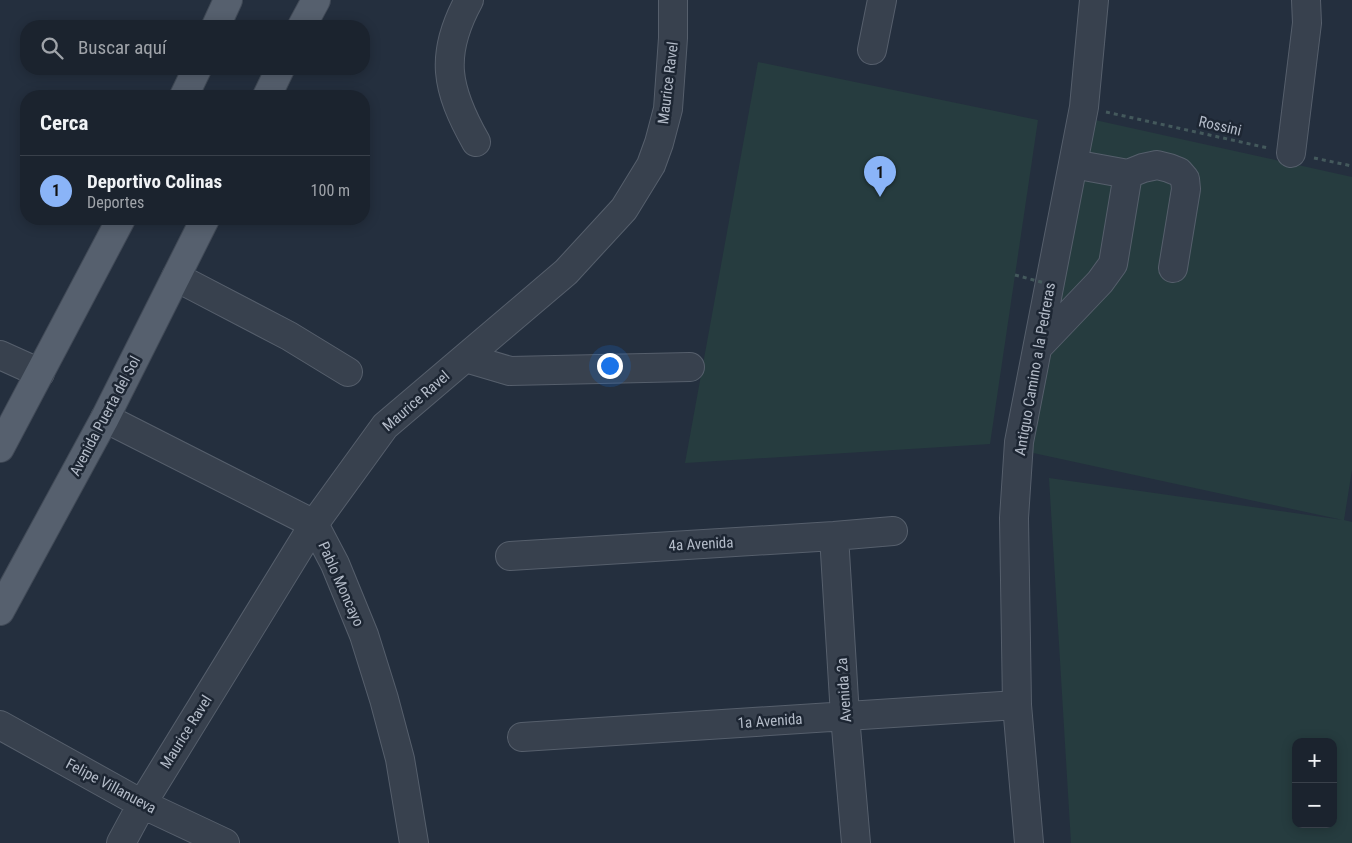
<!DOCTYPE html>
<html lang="es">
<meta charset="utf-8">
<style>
:root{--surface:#1b232e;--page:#282f3a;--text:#f1f3f6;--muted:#a0a4aa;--line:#39404a;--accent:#8ab4f8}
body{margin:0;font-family:"Roboto Condensed",sans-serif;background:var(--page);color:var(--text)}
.controls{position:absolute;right:15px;bottom:15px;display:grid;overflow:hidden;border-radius:10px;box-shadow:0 2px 12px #0003}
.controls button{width:45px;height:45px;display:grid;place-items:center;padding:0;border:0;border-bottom:1px solid var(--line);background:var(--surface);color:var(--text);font:25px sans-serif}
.you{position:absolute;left:609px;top:365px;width:18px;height:18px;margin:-12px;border:4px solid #fff;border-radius:50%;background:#1a73e8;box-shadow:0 0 0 8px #1a73e833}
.badge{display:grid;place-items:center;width:32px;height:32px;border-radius:50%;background:var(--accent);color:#111;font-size:16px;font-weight:700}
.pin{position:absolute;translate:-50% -41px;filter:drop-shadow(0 1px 2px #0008)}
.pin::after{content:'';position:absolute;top:26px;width:18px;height:15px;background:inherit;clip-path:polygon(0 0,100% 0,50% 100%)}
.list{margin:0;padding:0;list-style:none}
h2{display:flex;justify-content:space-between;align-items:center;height:65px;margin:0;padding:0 20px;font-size:21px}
h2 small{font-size:16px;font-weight:400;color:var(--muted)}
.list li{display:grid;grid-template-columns:32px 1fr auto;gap:15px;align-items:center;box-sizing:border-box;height:70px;padding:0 20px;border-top:1px solid var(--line)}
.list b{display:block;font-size:19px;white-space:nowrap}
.list p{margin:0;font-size:16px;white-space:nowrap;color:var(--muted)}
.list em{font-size:16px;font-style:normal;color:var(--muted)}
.icon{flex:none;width:28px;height:28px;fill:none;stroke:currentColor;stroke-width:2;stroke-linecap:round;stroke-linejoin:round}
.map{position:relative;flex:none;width:1352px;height:843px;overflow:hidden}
.search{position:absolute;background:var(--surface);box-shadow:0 2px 12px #0003;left:20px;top:20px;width:350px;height:55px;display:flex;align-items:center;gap:12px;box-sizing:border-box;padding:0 18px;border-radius:20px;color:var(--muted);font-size:19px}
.panel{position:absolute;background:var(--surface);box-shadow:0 2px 12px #0003;left:20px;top:90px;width:350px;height:135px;border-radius:20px}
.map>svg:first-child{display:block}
.green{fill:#263c3f;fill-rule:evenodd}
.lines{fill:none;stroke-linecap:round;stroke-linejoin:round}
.minor-casing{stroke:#565f6c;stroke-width:30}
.major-casing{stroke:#414a57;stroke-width:30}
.path{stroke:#44595c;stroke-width:3;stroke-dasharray:4 4;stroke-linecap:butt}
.minor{stroke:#38414e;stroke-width:28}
.major{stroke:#56606e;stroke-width:28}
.path-bridge{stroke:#44595c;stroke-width:3;stroke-dasharray:4 4;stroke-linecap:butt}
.labels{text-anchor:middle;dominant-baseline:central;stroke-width:5;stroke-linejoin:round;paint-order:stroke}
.street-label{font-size:15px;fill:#b4bcc9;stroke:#1d2633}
</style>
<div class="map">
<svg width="1352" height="843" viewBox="0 0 1352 843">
<rect width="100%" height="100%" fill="#242f3e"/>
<path class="green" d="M758,62L1038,120L990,444L685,463Z
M1086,118L1352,177V470L1344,520L1352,522V843H1071L1049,478L1343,520L1024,451ZM1296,742H1333V824H1296Z"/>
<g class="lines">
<defs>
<path id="minor" d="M469,0C439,55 446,89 476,142
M872,50L882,0
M1291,153L1307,23L1306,0
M1073,164L1128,174L1143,168L1157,165L1169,168L1179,172L1185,179L1186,189L1173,268
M176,277L289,336L348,372
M1038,347L1100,282L1113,264L1128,174
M0,355L40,373
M466,358L510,371L690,367
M105,418L314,524L335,564L364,635L384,699L400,759L414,843
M834,536L845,716L856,843
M510,556L834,536L893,531
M0,725L142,804L225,843
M522,737L1017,705
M121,843L142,804L314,524L385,426L566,272L624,209L651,165L659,143L668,109L673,38V0
M1029,843L1017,705L1014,518L1019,442L1084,107L1094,0"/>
<path id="major" d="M216,26L228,0
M302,26L316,0
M184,96L197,69
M267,96L280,69
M0,448L121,219
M0,611L105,418L205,219"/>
</defs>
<use href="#minor" class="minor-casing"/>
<use href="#major" class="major-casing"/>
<path class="path" d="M1106,112L1268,148
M1314,158L1352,166"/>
<use href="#minor" class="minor"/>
<use href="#major" class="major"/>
<path class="path-bridge" d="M1015,275L1056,286"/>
</g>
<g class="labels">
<g class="street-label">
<text transform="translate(668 83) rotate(-83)">Maurice Ravel</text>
<text transform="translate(1220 126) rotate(13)">Rossini</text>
<text transform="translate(1035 369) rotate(-80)">Antiguo Camino a la Pedreras</text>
<text transform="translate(416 401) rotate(-41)">Maurice Ravel</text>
<text transform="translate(105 416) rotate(-62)">Avenida Puerta del Sol</text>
<text transform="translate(701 544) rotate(-3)">4a Avenida</text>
<text transform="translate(341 584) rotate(66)">Pablo Moncayo</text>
<text transform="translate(844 690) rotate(-94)">Avenida 2a</text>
<text transform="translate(770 721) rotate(-4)">1a Avenida</text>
<text transform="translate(186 732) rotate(-58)">Maurice Ravel</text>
<text transform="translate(111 786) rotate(28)">Felipe Villanueva</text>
</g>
</g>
</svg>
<div class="controls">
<button>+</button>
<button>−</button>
</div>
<div class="you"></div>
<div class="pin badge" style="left:880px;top:197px">1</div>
<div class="search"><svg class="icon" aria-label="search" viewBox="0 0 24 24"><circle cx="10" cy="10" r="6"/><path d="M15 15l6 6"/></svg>Buscar aquí</div>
<section class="panel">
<h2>Cerca<small></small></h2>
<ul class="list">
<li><span class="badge">1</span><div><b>Deportivo Colinas</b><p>Deportes</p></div><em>100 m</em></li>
</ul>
</section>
</div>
